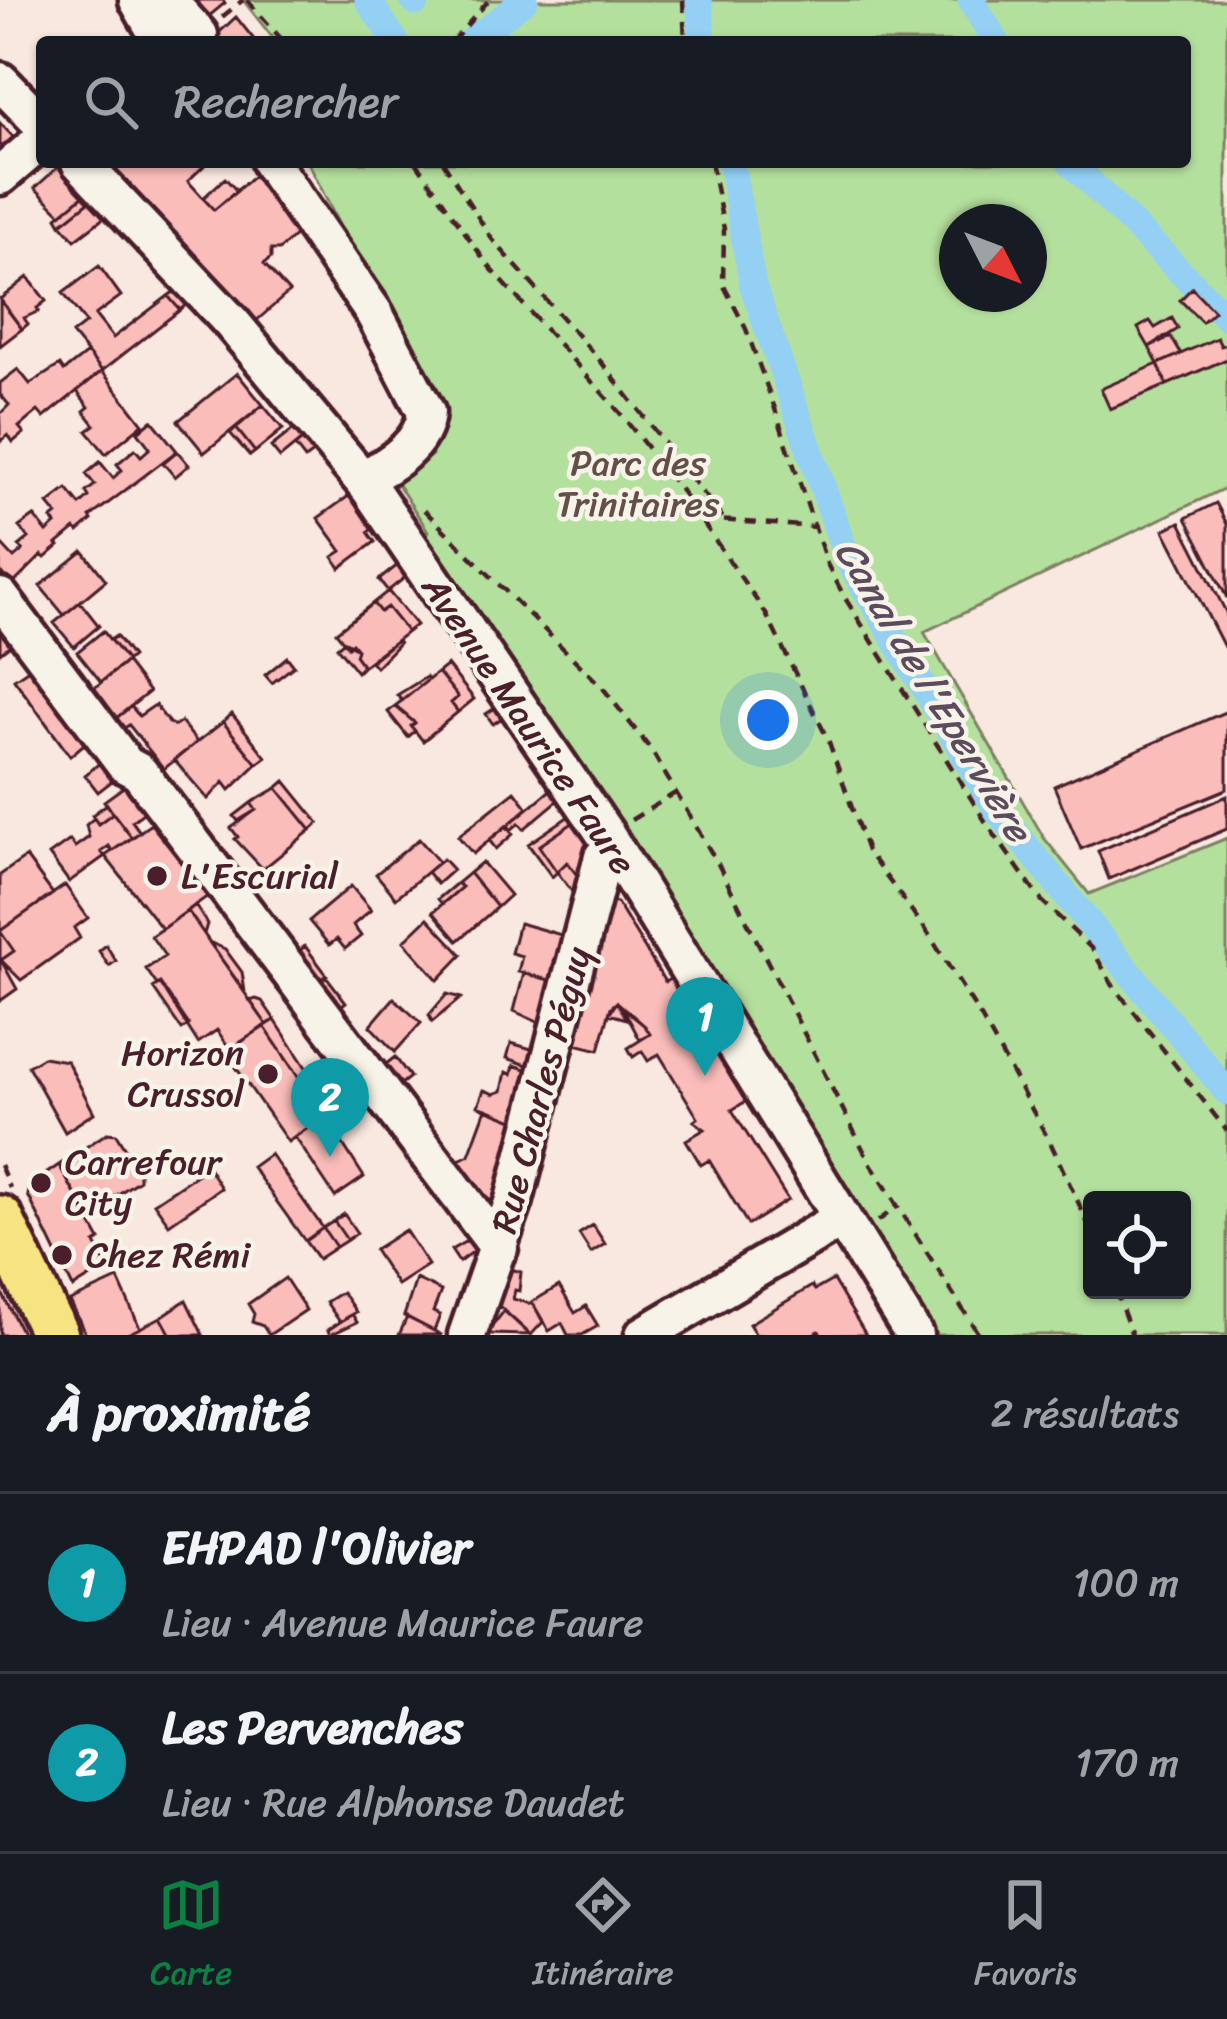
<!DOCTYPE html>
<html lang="fr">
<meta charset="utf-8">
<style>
:root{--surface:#171b24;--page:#242831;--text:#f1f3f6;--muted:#9ea1a6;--line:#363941;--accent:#0b8043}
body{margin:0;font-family:Sriracha,sans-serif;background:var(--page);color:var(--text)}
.controls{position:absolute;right:36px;bottom:36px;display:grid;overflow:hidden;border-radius:12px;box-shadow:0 3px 9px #0004}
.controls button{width:108px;height:108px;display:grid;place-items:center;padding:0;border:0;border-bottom:3px solid var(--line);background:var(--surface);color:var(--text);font:60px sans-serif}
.compass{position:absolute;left:939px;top:204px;width:108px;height:108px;border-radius:50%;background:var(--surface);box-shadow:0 3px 9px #0004;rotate:132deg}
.you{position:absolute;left:768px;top:720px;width:42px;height:42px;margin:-30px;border:9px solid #fff;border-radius:50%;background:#1a73e8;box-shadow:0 0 0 18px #1a73e833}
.badge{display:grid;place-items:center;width:78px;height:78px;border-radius:50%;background:var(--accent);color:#fff;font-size:39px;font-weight:700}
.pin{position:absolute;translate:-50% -99px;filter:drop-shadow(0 3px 6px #0008)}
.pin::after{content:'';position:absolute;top:63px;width:42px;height:36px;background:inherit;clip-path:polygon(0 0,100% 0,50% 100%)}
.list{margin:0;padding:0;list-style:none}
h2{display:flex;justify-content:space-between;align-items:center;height:156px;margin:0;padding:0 48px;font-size:51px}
h2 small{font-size:39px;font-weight:400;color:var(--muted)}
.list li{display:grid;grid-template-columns:78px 1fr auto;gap:36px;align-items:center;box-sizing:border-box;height:180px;padding:0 48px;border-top:3px solid var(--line)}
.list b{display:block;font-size:45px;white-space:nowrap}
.list p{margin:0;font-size:39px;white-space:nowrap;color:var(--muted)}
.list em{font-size:39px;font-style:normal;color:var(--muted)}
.icon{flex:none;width:66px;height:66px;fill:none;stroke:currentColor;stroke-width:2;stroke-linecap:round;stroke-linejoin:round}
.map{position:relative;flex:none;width:1227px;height:1335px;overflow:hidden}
.search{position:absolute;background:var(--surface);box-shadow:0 3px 9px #0004;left:36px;right:36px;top:36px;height:132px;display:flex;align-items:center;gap:30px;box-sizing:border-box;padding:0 42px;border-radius:12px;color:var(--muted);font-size:45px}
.sheet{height:516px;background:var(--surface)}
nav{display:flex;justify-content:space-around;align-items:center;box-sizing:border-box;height:168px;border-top:3px solid var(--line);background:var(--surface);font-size:33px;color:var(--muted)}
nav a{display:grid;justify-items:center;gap:6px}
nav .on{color:var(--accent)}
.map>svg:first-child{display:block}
.green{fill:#b4e09e;stroke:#7f8064;stroke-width:3;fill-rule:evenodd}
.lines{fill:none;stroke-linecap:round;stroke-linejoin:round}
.canal{stroke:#93d0f4;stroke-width:27}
.building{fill:#fabdba;stroke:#4a1f2b;stroke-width:3}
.minor-casing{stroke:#4a1f2b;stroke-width:45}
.major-casing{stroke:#4a1f2b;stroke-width:54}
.path{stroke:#4a1f2b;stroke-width:4.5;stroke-dasharray:12 9;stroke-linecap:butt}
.minor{stroke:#f7f3e8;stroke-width:36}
.major{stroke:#f6e381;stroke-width:45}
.poi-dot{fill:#4a1f2b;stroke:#f7f3e8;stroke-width:4.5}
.labels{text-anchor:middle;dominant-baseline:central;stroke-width:9;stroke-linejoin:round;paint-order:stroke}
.park-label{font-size:36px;fill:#644f48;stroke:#f7f3e8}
.street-label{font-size:36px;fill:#4a1f2b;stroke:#f7f3e8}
.poi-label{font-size:36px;fill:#4a1f2b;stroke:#f7f3e8;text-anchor:start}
.water-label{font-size:39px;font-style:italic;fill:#5c4b5d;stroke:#f7f3e8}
</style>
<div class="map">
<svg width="1227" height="1335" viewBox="0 0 1227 1335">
<rect width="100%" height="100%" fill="#f8e8df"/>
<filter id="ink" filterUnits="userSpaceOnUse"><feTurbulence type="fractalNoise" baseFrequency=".00833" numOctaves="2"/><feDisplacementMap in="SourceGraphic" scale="24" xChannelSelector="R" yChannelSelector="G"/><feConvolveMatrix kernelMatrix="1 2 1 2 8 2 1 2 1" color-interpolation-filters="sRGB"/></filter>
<g filter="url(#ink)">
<path class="green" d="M243,0H1227V487L924,632L1044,838L1089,894L1227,838V1335H926L609,808L423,539L428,531L395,480L432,455L434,418L308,162H1185V42H276ZM957,222H1029V294H957ZM1092,1200H1182V1290H1092Z"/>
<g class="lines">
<path class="canal" d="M368,0L396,42
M413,0L416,3
M699,0L703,42
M971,0L996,42
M470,42L525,0
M731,162L753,286L848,560L997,810L1227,1092
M1070,162L1227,318"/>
</g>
<path class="building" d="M184,0H223L225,3L202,22Z
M236,17L256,42H209Z
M0,123L17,141L0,155Z
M123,162H208L188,181L214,210L263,168L299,232L279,250H271V258L264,264L289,292L254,323L113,172Z
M58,167L84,195L61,214L35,188Z
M225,178L237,191L214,210L203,198Z
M84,195L90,201L61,224L57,217Z
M90,201L105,217L75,240L61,224Z
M99,266L121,296L95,315L113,338L168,296L180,310L102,371L72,334L86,323L63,293Z
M28,277L46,301L37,308L39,311L24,318L28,324L22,329L0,299Z
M1192,288L1214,311L1202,322L1180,300Z
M175,291L187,304L180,310L168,296Z
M0,300L22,329L0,346Z
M1172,318L1178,329L1149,347L1138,328L1150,321L1155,328Z
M1171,337L1181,354L1158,364L1149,347Z
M1217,338L1221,346L1227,344V359L1167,385L1158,364Z
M87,353L102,371L44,418L38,411L19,427L24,433L13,442L8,435L0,442V414L9,405L0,394V383L18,369L30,384L60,365L64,371Z
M1158,364L1167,385L1110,409L1101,389Z
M102,371L143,424L106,454L87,431L95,425L84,411L89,407L77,391Z
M237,373L263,405L204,453L178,421Z
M263,405L283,429L255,452L236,428Z
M152,420L177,451L90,517L92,520L78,532L75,529L57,544L59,546L45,558L42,555L11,586L0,571V543L14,558L23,550L19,546L29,538L19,527L34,516L47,532L56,524L52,519L57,515L48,504L67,489L80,505L89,497L86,492L95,485L86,474L100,462L113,478L122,470L117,464L135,449L141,456L150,448L138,432Z
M300,424L308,435L280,458L271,447Z
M236,428L255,452L250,456L230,433Z
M308,435L318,449L305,459L295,446Z
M177,451L189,465L175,477L163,463Z
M350,495L374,528L368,532L375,542L340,568L333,557L342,551L318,518Z
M1216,503L1227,524V598L1186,518Z
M1180,522L1227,614V645L1224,647L1164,530Z
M83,551L106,580L64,615L40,586Z
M399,564L407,576L388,591L379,580Z
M388,591L416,625L407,632L387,607L380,612L373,603Z
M80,602L99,626L74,647L54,623Z
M373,603L380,612L387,607L407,632L363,666L355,655L357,649L352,643L348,647L336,632Z
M0,624L14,642L0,653Z
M103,631L127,661L101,682L77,652Z
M116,636L132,657L127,661L110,640Z
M397,640L399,643L376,667L371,661Z
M344,641L357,649L355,655L363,666L357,672L337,647Z
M287,657L294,666L272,683L265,675Z
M126,662L149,692L115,719L93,689Z
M447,665L474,699L458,712L451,703L458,697L438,672Z
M33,666L89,740L70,756L14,679Z
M438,672L458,697L451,703L458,712L423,741L411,726L415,723L395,706Z
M426,677L428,680L402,701L397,695Z
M155,705L169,723L175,726L181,722L197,742L164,769L129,725L123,729L115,719L131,706L139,716Z
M395,706L415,723L411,726L415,731L408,737L388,712Z
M498,706L505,716L493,724L486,714Z
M1227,711V789L1081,849L1054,786Z
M232,714L266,757L257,764L223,722Z
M223,722L257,764L230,790L224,782L208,799L174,760Z
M102,761L116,778L98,792L85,775Z
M133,780L153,806L132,821L140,832L132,838L104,801Z
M285,781L319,823L311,830L277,788Z
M554,787L561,798L524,829L519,823L511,830L508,825Z
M277,788L311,830L263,869L235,839L238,837L231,828L256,810L251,803Z
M515,791L528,808L473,854L458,836Z
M1227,796V829L1109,879L1098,851Z
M251,803L256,810L238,821L234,816Z
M107,804L113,813L98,824L92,815Z
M113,813L132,838L112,851L109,846L101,852L105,856L69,882L49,855L70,840L75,847L89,837L86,825L94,818L98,824Z
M572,814L577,820L539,846L557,872L552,877L528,844Z
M577,820L591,840L580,879L567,862L557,872L539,846Z
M151,824L208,896L162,929L105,856Z
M506,826L513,834L496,849L489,840Z
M419,839L439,862L396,898L376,874Z
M26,857L53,894L0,931V875Z
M443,859L453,870L437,884L427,872Z
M482,862L510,895L497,907L469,873Z
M567,862L580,879L576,897L557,872Z
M469,873L497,907L458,941L433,912L462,887L457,883Z
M457,883L462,887L442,904L438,899Z
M65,885L88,918L74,928L80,938L21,980L1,960L14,951L0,931Z
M351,886L371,910L353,925L361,936L345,949L337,939L329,945L309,921Z
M609,902L617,903L665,982L675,976L746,1091L741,1093L746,1101L732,1110L788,1200L748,1225L709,1160L701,1165L686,1140L705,1129L694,1121L698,1118L659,1054L648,1061L642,1051L633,1057L628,1048L650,1034L645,1026L617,1002L611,1007L599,1050L571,1043Z
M195,905L207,924L204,934L188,911Z
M188,911L267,1025L230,1049L217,1030L198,1043L160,983L157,985L146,969L165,956L151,936Z
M428,918L462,955L438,980L404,941Z
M519,923L565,936L553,981L518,972L522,956L511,953Z
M0,931L14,951L1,960L17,989L0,1001Z
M209,942L225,949L242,972L245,992Z
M106,945L116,961L109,966L99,951Z
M305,946L327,975L312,988L290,959Z
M524,973L553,981L542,1024L514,1011Z
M326,976L346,1002L331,1014L312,988Z
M160,983L189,1025L182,1030L153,988Z
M447,994L461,998L432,1022L429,1015Z
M394,998L421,1023L395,1052L370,1026Z
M256,999L262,1001L275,1020L267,1025L250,1001Z
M617,1002L621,1009L627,1019L609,1014Z
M623,1008L645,1026L650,1034L640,1040Z
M275,1020L320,1089L310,1095L264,1026Z
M264,1026L325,1116L288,1142L226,1053Z
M511,1043L535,1050L530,1066L507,1058Z
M43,1057L67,1061L94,1113L65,1132L28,1066Z
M395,1057L410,1077L396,1088L381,1068Z
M514,1065L529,1070L516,1121L478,1106L484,1090L494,1094L502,1091L506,1072L512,1074Z
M486,1109L516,1121L495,1199L481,1202L453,1163L469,1155Z
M325,1116L364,1177L335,1197L295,1137Z
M107,1133L116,1134L139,1171V1180L87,1215L59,1165Z
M270,1154L323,1228L305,1241L252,1167Z
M59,1165L100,1240L95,1243L107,1267L73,1288L28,1195L31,1184Z
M208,1167L221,1188L169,1224L154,1203Z
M344,1214L357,1233L347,1240L334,1221Z
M334,1221L347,1240L336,1247L323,1228Z
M593,1225L605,1244L591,1253L579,1234Z
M323,1228L336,1247L318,1259L305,1241Z
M405,1230L428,1265L397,1285L374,1250Z
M470,1239L477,1249L459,1262L451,1250Z
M508,1268L521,1272L519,1291L515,1290L513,1299L534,1305L543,1322L531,1335L496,1303Z
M285,1278L306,1310L269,1335L263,1326L252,1322L254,1314L248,1304Z
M118,1279L140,1328L125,1335H86L70,1301Z
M416,1279L441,1291L433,1312L440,1315L434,1331L404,1316Z
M833,1280L866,1335H821L819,1331L811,1335H756L749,1324L812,1286L815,1290Z
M559,1286L575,1313L586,1306L598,1326L582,1335H568L562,1323L549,1331L532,1302Z
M0,1289L23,1335H0Z
M342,1292L356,1312L340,1322L326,1302Z
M186,1300L203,1335H171L161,1317Z
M504,1311L530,1335L486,1334Z
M352,1314L357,1322L330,1335L328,1330Z
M161,1317L171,1335H125L140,1328Z
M407,1317L434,1331L442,1335H399Z"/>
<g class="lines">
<defs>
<path id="minor" d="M138,0L162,42
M167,0L199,35
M0,81L42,124
M80,162L231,322L370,489L606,835L914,1335
M270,162L374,313L426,412C424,445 389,466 362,479
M0,176L42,140
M0,597L126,765L139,772L499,1248
M467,1335L514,1200L603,857L614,848
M644,1335L841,1219"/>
<path id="major" d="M0,1219L55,1335"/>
</defs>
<use href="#minor" class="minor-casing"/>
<use href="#major" class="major-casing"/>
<path class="path" d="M247,0L284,42
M683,0L685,42
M222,17L243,0
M452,42L489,0
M416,162L487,264L620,413L682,492L766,614L829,742L867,851L926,930L982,1019L1051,1144L1092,1232
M443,162L492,239L602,363L725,521
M711,162L724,229L723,284L746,329L774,406L827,564L845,598L987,824L1039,898L1092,949L1112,984L1227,1131
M424,510L603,688L651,750L718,864L868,1159L979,1335
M703,519L815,527
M631,820L677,792
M0,1165L10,1188
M878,1221L897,1207
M1115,1290L1132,1335"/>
<use href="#minor" class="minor"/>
<use href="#major" class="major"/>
</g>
</g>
<g class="poi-dot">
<circle cx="157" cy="876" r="12"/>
<circle cx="268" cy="1074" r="12"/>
<circle cx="41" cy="1183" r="12"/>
<circle cx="62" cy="1255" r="12"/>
</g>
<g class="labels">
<g class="park-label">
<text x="638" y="463">Parc des<tspan x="638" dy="41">Trinitaires</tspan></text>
</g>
<g class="street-label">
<text transform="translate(529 725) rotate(56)">Avenue Maurice Faure</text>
<text transform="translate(541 1090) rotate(-75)">Rue Charles Péguy</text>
</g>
<g class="poi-label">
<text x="181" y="876">L'Escurial</text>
<text x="244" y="1053" text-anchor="end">Horizon<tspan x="244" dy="41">Crussol</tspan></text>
<text x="65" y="1162">Carrefour<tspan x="65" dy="41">City</tspan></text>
<text x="86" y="1255">Chez Rémi</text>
</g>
<g class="water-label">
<text transform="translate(934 690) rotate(59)">Canal de l'Epervière</text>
</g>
</g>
</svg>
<div class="controls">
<button><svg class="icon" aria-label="locate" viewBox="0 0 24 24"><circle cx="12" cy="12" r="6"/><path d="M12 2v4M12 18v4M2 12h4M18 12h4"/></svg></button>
</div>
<svg class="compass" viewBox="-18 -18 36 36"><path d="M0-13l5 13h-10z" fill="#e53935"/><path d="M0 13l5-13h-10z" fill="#9ea1a6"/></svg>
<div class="you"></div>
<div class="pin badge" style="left:705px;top:1076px;background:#0f9aa8">1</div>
<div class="pin badge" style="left:330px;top:1157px;background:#0f9aa8">2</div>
<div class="search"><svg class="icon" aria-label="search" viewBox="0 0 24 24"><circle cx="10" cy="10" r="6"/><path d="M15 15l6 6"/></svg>Rechercher</div>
</div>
<section class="sheet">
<h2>À proximité<small>2 résultats</small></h2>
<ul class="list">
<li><span class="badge" style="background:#0f9aa8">1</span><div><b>EHPAD l'Olivier</b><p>Lieu · Avenue Maurice Faure</p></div><em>100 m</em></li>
<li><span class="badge" style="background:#0f9aa8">2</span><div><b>Les Pervenches</b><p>Lieu · Rue Alphonse Daudet</p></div><em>170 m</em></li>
</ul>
</section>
<nav>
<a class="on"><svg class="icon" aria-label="map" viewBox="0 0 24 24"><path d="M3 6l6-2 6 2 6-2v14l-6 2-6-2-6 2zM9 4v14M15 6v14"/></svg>Carte</a>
<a><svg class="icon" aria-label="directions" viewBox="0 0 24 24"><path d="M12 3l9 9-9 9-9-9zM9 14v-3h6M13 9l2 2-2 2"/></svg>Itinéraire</a>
<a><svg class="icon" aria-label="saved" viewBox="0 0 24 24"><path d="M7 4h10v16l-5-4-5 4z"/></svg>Favoris</a>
</nav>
